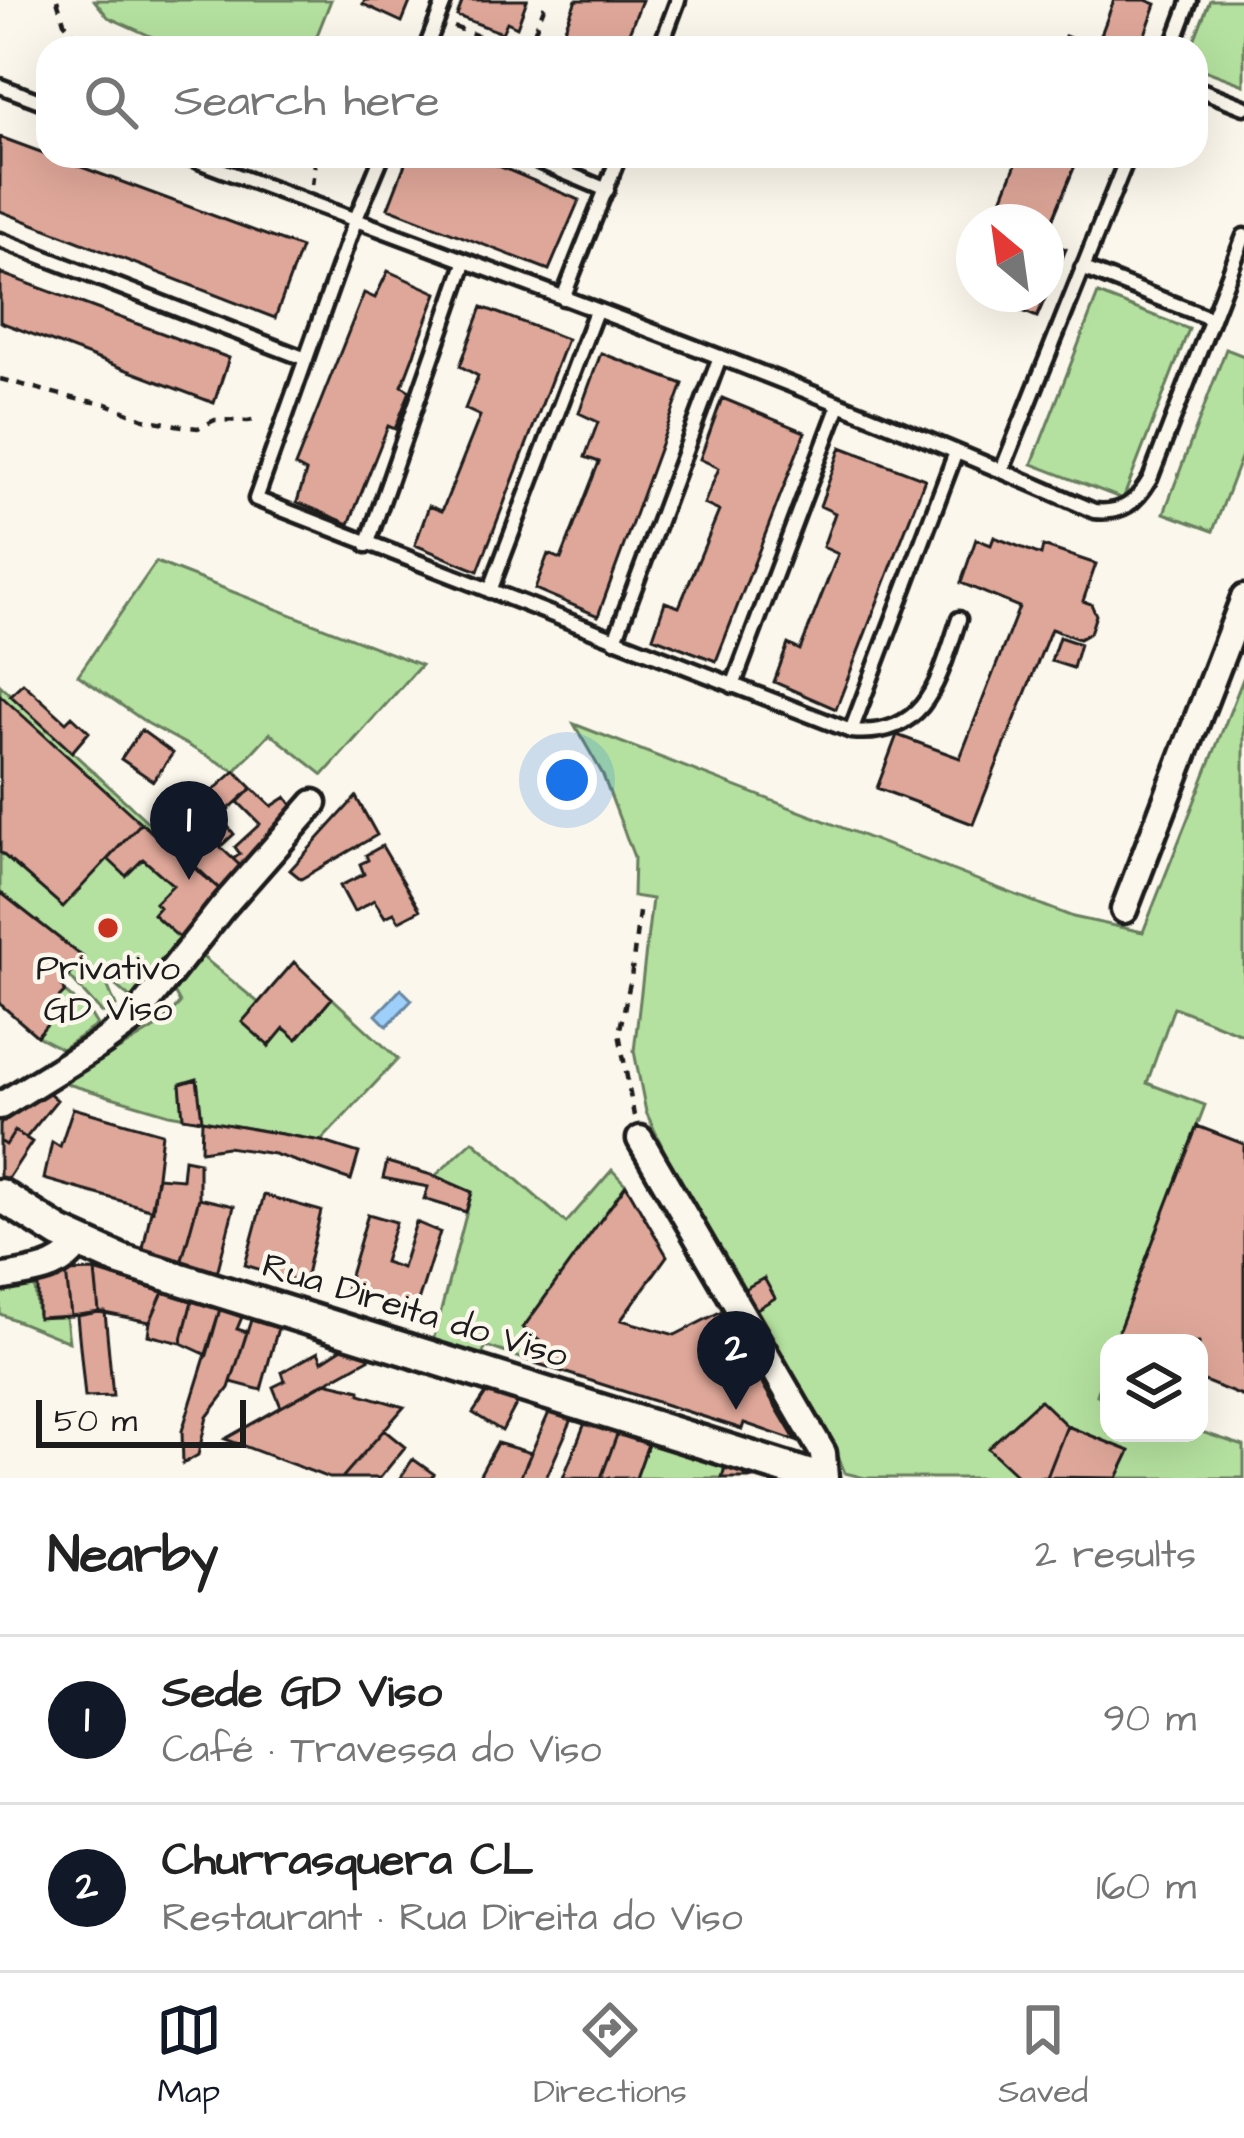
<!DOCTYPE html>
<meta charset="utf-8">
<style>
:root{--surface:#fff;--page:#f6f6f6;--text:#222;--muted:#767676;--line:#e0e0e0;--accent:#111827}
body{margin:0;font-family:"Architects Daughter",sans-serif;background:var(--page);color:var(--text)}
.controls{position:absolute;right:36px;bottom:36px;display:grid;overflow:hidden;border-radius:24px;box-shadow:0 12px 48px #0002}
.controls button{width:108px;height:108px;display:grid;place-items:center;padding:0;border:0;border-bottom:3px solid var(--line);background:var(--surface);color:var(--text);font:60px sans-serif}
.compass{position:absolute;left:956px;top:204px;width:108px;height:108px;border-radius:50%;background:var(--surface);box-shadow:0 12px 48px #0002;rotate:331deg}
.scale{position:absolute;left:36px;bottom:30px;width:210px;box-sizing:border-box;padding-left:12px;border:6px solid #1c1c1c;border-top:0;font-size:33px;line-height:42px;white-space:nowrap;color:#1c1c1c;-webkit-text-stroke:9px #fbf7ec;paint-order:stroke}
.you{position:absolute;left:567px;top:780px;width:42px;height:42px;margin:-30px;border:9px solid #fff;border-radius:50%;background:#1a73e8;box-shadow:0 0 0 18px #1a73e833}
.badge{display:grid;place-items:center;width:78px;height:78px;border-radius:50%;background:var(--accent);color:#fff;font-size:39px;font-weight:700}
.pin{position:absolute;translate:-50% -99px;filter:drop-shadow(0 3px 6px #0008)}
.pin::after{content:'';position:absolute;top:63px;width:42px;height:36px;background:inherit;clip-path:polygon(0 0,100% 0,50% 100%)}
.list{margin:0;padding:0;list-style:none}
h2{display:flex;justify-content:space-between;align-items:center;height:156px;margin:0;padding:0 48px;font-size:51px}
h2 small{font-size:39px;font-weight:400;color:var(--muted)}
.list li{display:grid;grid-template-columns:78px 1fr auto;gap:36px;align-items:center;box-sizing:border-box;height:168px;padding:0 48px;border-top:3px solid var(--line)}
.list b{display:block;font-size:45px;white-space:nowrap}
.list p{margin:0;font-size:39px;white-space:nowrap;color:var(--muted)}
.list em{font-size:39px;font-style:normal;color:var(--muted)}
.icon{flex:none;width:66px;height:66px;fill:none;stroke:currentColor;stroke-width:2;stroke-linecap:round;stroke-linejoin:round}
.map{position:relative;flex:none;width:1244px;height:1478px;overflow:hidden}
.search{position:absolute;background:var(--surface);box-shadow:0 12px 48px #0002;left:36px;right:36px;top:36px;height:132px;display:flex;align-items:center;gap:30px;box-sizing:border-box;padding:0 42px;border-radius:36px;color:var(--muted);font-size:45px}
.sheet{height:492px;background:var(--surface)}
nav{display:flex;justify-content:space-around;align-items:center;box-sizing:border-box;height:168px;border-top:3px solid var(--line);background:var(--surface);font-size:33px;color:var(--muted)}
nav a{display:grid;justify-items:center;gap:6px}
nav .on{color:var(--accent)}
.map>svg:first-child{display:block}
.green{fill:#b4e19f;stroke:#687e5e;stroke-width:3}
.water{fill:#9dcffa;stroke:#6987a1;stroke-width:3}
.building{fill:#dfa799;stroke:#1c1c1c;stroke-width:3}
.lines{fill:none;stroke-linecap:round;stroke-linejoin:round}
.service-casing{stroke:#1c1c1c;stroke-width:21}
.minor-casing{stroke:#1c1c1c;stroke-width:33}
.tertiary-casing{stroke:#1c1c1c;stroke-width:39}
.path{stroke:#1c1c1c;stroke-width:4.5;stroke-dasharray:9 9;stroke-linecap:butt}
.service{stroke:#fbf7ec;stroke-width:12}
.minor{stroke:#fbf7ec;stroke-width:24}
.tertiary{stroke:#fbf7ec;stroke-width:30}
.poi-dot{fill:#c8321e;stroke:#fbf7ec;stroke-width:4.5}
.labels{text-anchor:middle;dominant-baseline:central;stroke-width:9;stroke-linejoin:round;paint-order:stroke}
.poi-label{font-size:36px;fill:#1c1c1c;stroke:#fbf7ec}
.street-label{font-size:36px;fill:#1c1c1c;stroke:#fbf7ec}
</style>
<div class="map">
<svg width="1244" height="1478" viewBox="0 0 1244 1478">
<rect width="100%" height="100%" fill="#fbf7ec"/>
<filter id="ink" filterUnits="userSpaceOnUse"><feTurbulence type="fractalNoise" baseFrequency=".00833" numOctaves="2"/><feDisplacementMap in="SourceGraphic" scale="24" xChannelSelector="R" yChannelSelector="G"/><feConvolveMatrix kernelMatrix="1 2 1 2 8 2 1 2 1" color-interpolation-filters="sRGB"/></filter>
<g filter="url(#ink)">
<path class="green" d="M94,0H331L312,48H177L108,17Z
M1210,0H1244V85L1196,67V48H1191Z
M1098,294L1189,329L1123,499L1032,464Z
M1226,349L1244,356V450L1213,531L1164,513Z
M156,562L421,665L323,775L270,733L235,771L147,723L78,675Z
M1244,676V1035L1174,1007L1147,1083L1205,1105L1114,1343H1109V1358L1097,1395L1109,1400V1433H1199V1431L1244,1446V1478H865L845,1473L830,1436L752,1312L668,1159L646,1112L634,1051L652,899L633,896L634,857L602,773L574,724L1073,917L1143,932Z
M0,685L223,892L143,1009L103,975L116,1006L102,1013L69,976L82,956L0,892Z
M199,954L259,1003L269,1046L284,1028L297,1039L332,998L398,1059L321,1141L169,1114L64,1083L158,1026L180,1003L174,992Z
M65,992L89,1012L97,1025L62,1049L37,1036L62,1006L57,1000Z
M473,1141L566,1223L612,1170L626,1185L523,1328L541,1342L535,1363L486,1346L481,1357L433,1341L472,1192L435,1176Z
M34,1278L38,1317H66L69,1342L0,1314V1287Z
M648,1444L725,1467L722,1478H636Z"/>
<path class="water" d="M401,989L412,1000L387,1026L376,1015Z"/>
<path class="building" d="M365,0H411L402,22L363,4Z
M463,0H527L517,27L507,22L502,33L457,16Z
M576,0H642L623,48H557Z
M1114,0H1146L1156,4L1140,48H1060L1065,36L1096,48Z
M0,137L301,248L275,318L0,211Z
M408,156H475L579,200L549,270L388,208Z
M1019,156H1079L1046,235V222H993Z
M1046,241L1066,249L1037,317L1000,302L1004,294H1046Z
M388,271L437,293L402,386L410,391L395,429L388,426L349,524L297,502L306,472L295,466L364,293L375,298Z
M0,273L229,358L214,403L0,322Z
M482,307L567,339L478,571L415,545L429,506L442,511L480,416L465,409L478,376L460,366Z
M601,353L683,384L598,616L535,589L548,554L561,559L599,462L585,457L598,422L579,413Z
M722,398L805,432L716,661L653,637L665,602L679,607L719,511L704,504L719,468L700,459Z
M841,447L925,479L836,709L774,682L788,644L800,650L838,554L823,547L835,513L820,506Z
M994,537L1041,555L1043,546L1096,564L1083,601L1091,604L1096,615L1090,633L1079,639L1051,629L973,824L877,788L897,735L960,758L1019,607L961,583L976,539L991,545Z
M1059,637L1080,644L1073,668L1051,661Z
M23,683L66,722L72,716L89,732L72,752L10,695Z
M0,695L141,823L63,907L0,852Z
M141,730L173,753L153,781L121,759Z
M235,771L252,788L220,817L234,834L220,847L216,843L211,850L181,819Z
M252,788L272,806L286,797L299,814L249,874L233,859L240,854L235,847L260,824L238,802Z
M356,797L377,835L301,879L290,870Z
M176,814L211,850L216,843L249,874L223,892L157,831Z
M141,823L223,892L184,942L153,914L159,907L155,903L173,885L143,859L126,876L108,859Z
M382,846L420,910L399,921L394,913L385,917L374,900L354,912L340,886L364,874L360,864L368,860L366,855Z
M0,892L83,957L62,986L65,992L57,1000L62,1006L37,1036L0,1004Z
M294,962L332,998L297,1039L284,1028L269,1046L242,1022Z
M197,1079L202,1120L183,1117L180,1084Z
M48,1092L57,1100L26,1138L15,1131L6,1145L0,1141V1124Z
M73,1108L162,1133L153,1210L44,1179L52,1142L60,1147Z
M202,1120L321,1141L359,1153L351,1180L274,1154L227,1147L201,1151Z
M1197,1126L1244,1144V1397L1199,1379V1343H1114Z
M15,1131L32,1142L0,1191V1141L6,1145Z
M184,1159L199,1162V1198L179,1271L141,1258L158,1177L182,1179Z
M387,1162L435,1176L472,1192L466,1212L424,1199L428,1187L383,1178Z
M626,1185L667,1256L621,1320L675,1335L720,1312L796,1441L744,1423L742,1429L535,1363L541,1342L523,1328Z
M264,1195L321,1211L304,1283L245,1265Z
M199,1198L234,1206L213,1289L177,1278Z
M368,1214L396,1222L384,1262L402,1268L416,1222L440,1232L416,1308L346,1289Z
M95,1271L99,1312L71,1316L66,1272Z
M95,1271L163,1292L150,1322L99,1312Z
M66,1272L71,1316L38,1318V1276Z
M764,1278L775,1298L752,1312L741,1291Z
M163,1292L192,1301L181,1343L148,1335L150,1322Z
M192,1301L220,1309L207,1355L181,1343Z
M220,1309L242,1317L237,1329L247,1332L229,1388L207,1417L198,1455L183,1464L182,1431Z
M99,1312H105L113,1396L85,1397L77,1316Z
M251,1320L278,1328L261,1390L231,1382Z
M344,1347L374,1356L281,1407L273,1387L285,1381L282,1372L318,1352L322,1361Z
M325,1382L360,1390V1394L404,1407L342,1478H329L225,1439Z
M489,1389L519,1399L502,1431L473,1413Z
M1040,1400L1067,1426L1047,1477L1020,1478L988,1448Z
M551,1408L573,1417L546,1478H520Z
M587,1418L618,1432L601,1478H563Z
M1067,1426L1130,1451L1117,1478L1047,1477Z
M384,1430L405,1447L380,1478H342Z
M618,1432L648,1444L636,1478H601Z
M497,1443L531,1453L520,1478H478Z
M413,1459L434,1474L431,1478H400Z
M725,1467L756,1478H722Z"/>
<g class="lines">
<defs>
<path id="service" d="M426,48L445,0
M660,48L678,0
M1172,48L1190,0
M0,86L48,104
M1196,88L1244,107
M185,156C489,271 797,379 1094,511C1122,514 1136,503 1150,479L1244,236
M382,156L355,221L256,499L851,731C928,738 939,678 959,619
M526,156L607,190
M0,240L306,359
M1082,268L1212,319
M563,298L619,156
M1002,470L1128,156
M367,545L465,263
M490,591L596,311
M615,640L720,357
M733,686L839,405
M851,731L956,452"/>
<path id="minor" d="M1124,910L1244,598
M0,1106L100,1044L133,1020L221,909L314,803
M640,1139L823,1453L825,1478
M0,1278C33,1271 60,1272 81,1242"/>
<path id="tertiary" d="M0,1195L60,1233L120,1260L817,1478"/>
</defs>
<use href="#service" class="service-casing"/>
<use href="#minor" class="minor-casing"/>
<use href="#tertiary" class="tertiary-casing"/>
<path class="path" d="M57,0L64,22L77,37L75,48
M454,27L511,48
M528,48L547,0
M312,185L316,156
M0,379L77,399L107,404L144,419L182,426L198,428L215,420L248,421L261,418
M634,1116L619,1033L631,978L639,912"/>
<use href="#service" class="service"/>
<use href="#minor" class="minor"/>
<use href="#tertiary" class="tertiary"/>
</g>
</g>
<circle class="poi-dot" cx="108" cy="928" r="12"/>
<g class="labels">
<g class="poi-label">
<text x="108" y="968">Privativo<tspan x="108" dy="41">GD Viso</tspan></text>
</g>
<g class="street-label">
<text transform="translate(415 1311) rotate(17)">Rua Direita do Viso</text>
</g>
</g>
</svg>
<div class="controls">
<button><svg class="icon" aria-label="layers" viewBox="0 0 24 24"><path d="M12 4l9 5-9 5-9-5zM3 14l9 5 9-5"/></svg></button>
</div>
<svg class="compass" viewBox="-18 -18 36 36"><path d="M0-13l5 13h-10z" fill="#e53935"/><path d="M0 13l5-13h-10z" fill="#767676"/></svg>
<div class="scale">50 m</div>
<div class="you"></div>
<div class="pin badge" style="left:189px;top:880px">1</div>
<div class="pin badge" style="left:736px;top:1410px">2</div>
<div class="search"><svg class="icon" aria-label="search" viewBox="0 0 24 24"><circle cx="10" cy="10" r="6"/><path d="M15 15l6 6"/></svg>Search here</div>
</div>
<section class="sheet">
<h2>Nearby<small>2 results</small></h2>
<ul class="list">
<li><span class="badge">1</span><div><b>Sede GD Viso</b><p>Café · Travessa do Viso</p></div><em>90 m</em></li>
<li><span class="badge">2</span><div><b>Churrasquera CL</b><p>Restaurant · Rua Direita do Viso</p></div><em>160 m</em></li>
</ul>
</section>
<nav>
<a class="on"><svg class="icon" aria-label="map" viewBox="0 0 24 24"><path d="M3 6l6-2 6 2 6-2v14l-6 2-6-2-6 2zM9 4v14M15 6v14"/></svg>Map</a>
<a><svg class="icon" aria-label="directions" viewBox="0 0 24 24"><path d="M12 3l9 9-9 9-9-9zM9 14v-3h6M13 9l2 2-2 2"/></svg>Directions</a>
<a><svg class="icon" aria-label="saved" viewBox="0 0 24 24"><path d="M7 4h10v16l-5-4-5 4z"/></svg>Saved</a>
</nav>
